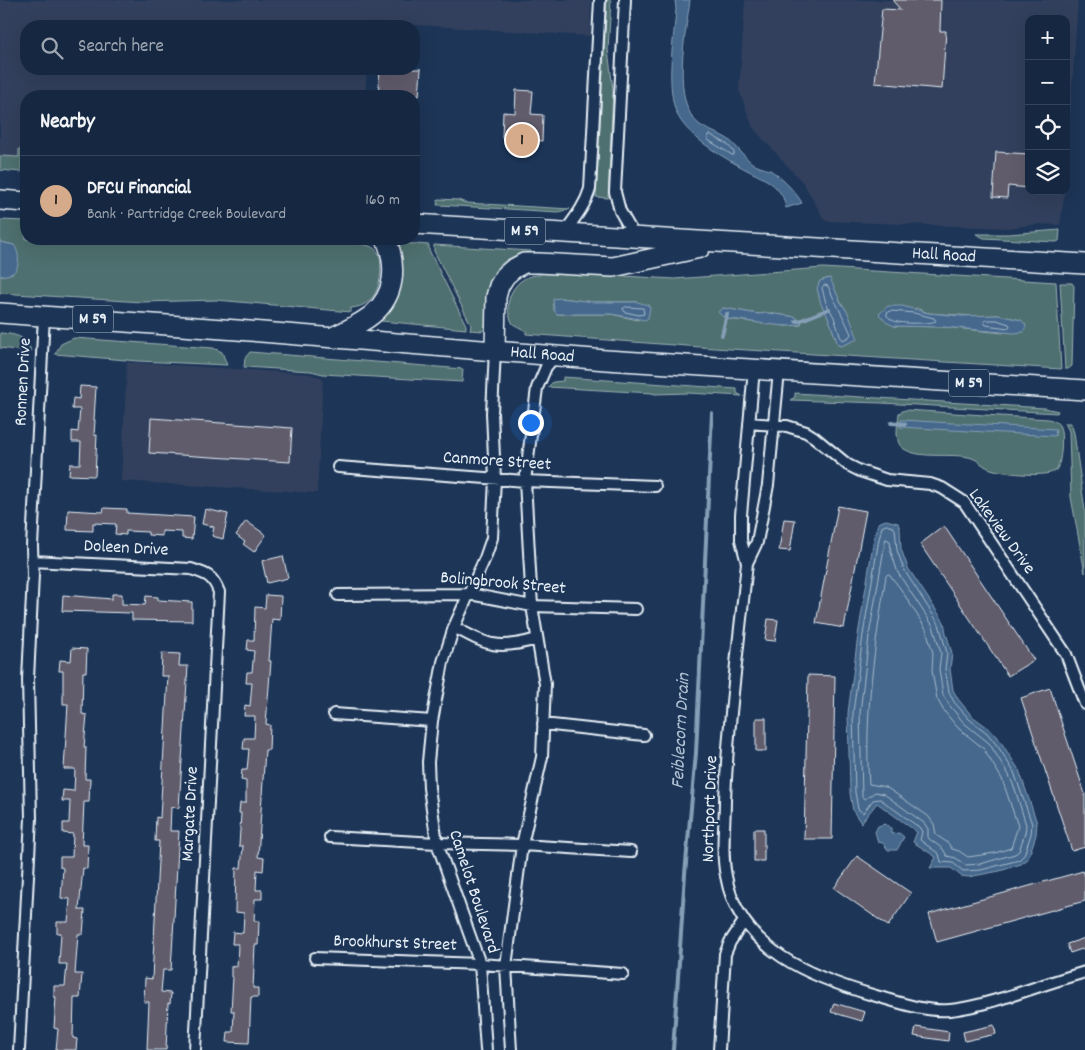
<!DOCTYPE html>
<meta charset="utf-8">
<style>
:root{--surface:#162841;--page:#1f3048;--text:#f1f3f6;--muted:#9ea6b1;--line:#35445a;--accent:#d6ab8b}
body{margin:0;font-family:Dekko,sans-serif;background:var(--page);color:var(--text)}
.controls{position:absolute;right:15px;top:15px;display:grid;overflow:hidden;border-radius:10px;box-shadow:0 5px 20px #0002}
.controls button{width:45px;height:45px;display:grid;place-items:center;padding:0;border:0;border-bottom:1px solid var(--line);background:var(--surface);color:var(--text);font:25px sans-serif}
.you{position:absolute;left:530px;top:422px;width:18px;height:18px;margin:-12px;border:4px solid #fff;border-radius:50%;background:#1a73e8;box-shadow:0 0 0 8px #1a73e833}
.badge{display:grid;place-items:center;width:32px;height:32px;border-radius:50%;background:var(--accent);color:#111;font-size:16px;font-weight:700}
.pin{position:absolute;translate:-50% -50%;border:2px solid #fff;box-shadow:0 1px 5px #0006}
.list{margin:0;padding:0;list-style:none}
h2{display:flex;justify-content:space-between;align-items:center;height:65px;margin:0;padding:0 20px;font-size:21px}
h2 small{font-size:16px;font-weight:400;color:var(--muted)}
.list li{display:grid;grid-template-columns:32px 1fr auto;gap:15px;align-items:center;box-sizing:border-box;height:90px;padding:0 20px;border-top:1px solid var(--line)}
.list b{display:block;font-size:19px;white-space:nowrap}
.list p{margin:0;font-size:16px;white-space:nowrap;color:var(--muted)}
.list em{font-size:16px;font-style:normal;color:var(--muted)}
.icon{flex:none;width:28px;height:28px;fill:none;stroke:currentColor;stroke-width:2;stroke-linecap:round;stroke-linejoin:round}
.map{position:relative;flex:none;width:1085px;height:1050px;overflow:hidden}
.search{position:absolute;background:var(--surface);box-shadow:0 5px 20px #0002;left:20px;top:20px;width:400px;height:55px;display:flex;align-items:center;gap:12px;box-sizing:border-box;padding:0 18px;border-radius:20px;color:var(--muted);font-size:19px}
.panel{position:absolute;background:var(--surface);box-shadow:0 5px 20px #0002;left:20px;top:90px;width:400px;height:155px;border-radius:20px}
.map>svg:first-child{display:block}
.built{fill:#31415d}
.green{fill:#4f7070;stroke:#9cb0b4;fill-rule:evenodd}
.water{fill:#45688c;stroke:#869fb7}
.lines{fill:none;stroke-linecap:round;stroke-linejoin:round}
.shore{stroke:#a7bacd;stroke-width:1}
.stream{stroke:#869fb7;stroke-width:4}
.building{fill:#605c6c;stroke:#e8f1f8}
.street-casing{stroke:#e8f1f8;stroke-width:14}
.highway-casing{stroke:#e8f1f8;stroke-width:22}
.street{stroke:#1d3557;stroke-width:10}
.highway{stroke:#1d3557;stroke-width:19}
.labels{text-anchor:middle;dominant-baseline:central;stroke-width:4.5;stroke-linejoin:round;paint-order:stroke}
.shield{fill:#1d3557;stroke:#abb9c8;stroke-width:1}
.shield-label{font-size:16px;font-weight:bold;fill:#e8f1f8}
.street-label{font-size:18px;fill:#e8f1f8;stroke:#1d3557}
.water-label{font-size:19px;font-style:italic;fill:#afc1d2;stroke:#1d3557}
</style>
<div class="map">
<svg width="1085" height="1050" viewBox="0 0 1085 1050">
<rect width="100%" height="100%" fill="#1d3557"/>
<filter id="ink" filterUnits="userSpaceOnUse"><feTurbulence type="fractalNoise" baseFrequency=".02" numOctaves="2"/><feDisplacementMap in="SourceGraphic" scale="10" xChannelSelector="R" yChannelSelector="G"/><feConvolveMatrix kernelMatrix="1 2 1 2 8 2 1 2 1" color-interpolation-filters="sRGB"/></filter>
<g filter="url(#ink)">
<path class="built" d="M0,0H591L590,36L370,22L369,26H26V69H367L365,96H26V172L0,170Z
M745,0H1078L1066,174V19H1029V191H1065L1060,225L1040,224L1009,228L825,221L804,184L753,128L739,90Z
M127,362L310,374L323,378L317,493L121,481Z"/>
<path class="green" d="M607,0H611L608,50L613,89L608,198L596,197Z
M22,148L21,172L0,170V156L19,157V149Z
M438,199L458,200L466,203L570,209L558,212L440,205H437Z
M0,220L26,221V239H333L359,240V244C369,245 376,247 380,256C383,279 378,306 351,308V312L217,300L142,302L0,293V276L12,273L14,245L0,242Z
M1060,230L1059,241L1056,242L984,238L976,234H1008Z
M401,243L429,245V250L466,325V329L381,321C385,315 390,311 394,305C403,289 405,263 399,246Z
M434,245L531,251V254C485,255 487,295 485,329L483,331L470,330L471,325L434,251Z
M823,268L1056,282L1061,369L714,348L526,334V331L513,324C500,303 515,274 540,275L541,271L674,279ZM829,278L840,301L848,313L835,338C833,332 832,325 829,319C824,307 814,294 820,281ZM560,298L594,302H637L638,320L611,314H557L554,310L553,304ZM723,308L758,314L768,313L796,317L801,325L786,326L727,319L720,314ZM916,308L928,313L974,316L998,315L1021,320L1003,333L944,327L894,326Z
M1060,283H1072L1074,286L1072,366L1068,369H1065Z
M0,333C14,334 28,336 31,352L0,348Z
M74,338L213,348L222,352L227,365L138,361L55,354L61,344Z
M250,352L463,369L462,382L323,374L311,371L244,367L245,358Z
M563,377L737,389V393L742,396L688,393L655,394L652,393L548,387L553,382L563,381Z
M795,393L1045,408L1058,411L1057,413L882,403L790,400L795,397Z
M905,410L1048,419C1053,420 1058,422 1060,427C1063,434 1062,466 1055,471C1044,478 1000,473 988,468C982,465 978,460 972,458C952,452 922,460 904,449C893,442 898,424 899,413Z
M1065,423H1071L1074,433L1085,511V573L1071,497L1069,431Z"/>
<path class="water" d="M675,0H690C686,32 670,103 700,125C708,131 719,133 728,139C737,146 743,156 752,163C757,167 764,168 770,170C780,176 797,193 802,203L786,208C785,204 784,198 781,194C773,181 760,177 747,170C724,158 683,135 675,109C666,78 674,41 676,9Z
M0,242L14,245C19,251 21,267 13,273C9,275 4,275 0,276Z
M830,278L840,301L848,313L858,339L841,346L838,345L829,319L821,304L817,288L820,281Z
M560,298L594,302H637L648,305L650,308L648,318L645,320L611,314H557L554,310L553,299Z
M888,306H902L928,313L962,316L998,315L1021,320L1026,325L1024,332L1014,333L944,327L894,326L886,322L879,314Z
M723,308L758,314L768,313L796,317L802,323C790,331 744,319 727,319L722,316L718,312Z
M901,420L1056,429L1055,436L900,427Z
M886,520L898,523L900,528L901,549L908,568L944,622L946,633L952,653L950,669L953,690L958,699L972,716L990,729L997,736L1019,770L1037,823L1036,835L1028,859L1021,864L1000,871L968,877L961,876L951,868H930L936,857L913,842L917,832L877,803L861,823L853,811L850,793L848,713L858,635L874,538L878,523Z
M885,824L891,828V834L899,833L904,837L897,850H888L883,843L878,842L875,832L878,826Z"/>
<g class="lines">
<path class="shore" d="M711,135L727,144L734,152V155H732L708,140V136Z
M825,285L828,286C835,303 844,317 851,334L849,337L843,340L840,336L834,317L826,303L822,288Z
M626,307L643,308L644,314L639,315L625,312L623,309Z
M891,311L914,313L934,318L936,321C930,324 901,324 894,321C890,319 889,318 887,316V313Z
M986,320H997L1009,324L1010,326L1008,328L986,325L984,322Z
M887,525L893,527L895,529L897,550L904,570L939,624L947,653L945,669L949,692L954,702L969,719L987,733L999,748L1014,772L1032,824L1031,834L1024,855L1019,860L981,870L963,871L953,863L941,862L939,854L920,840L922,832L920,828L880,799L873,800L863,813L858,809L855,792L853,713L863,635L879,539L882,527Z
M886,539L890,541L891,552L898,573L933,626L941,653L939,669L943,695L950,706L964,723L989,743L1009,775L1015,789L1026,825L1025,833L1019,851L1015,854L980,864L965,865L956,858L947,856L943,849L928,838V829L924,823L884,794L875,792L865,799L862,797L860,713L869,636Z
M889,574L900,588L926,629L933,653L932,671L937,699L944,711L958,728L983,748L1002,779L1018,826L1011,848L995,853L968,857L959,851L952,849L948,843L936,835L934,824L928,816L886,787L869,784C864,713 875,646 886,576Z"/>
<path class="stream" d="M796,321H799L829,309
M722,335L727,314
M891,423L905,424
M673,1050L685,874L696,753L712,413"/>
</g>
<path class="building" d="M892,0H941L940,31H946L942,89L875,83L882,9L901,10Z
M380,69H421L419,96H378Z
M516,90L533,91L531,114L543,115L542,141L530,140L529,148L513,147L514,139L502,138L503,112L515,113Z
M996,152L1029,154V188L1008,186L1007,198L993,197Z
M80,386L96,387L94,420H95L94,435H97L95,476L69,475L70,464H80L81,442H72V431L78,432L80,409H72L73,398L79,399Z
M151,418L292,428L290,462L149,453Z
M838,506L866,511L844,628L816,623Z
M104,508L127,509V513L194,517L192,539L182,538V532L162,531V536L148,535V532L126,531V535L115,534L116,524L93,523V531L67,530L68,510L103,512Z
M205,509L228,514L223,539L212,536L214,527L202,524Z
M784,519L795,520L790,551L779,550Z
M246,521L266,535L254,552L243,544L245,542L236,535Z
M944,526L1034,660L1008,676L920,544Z
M283,556L288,578L267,583L262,561Z
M112,594H122V604L145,605L146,596L158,597V600L192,602V621L132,620V613L62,611L63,595L112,599Z
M266,595L281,596L280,620L272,619L269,661H271L266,724L270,725L269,750H265L258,857L264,858L263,871L257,870L256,890H262V899H255L254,921H259L258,945H255L253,988H258V997H251L249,1043L227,1042L228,1032H233L234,1011H231L233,977H231V966L237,967L238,944H232L233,932L243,933L244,913L235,912L236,868H241L243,846H239L241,813H239L240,803H246V781L241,780L242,770H247L249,749H243L244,738H254L255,716H244L245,705L250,706L252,683H246L247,672H252L254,651L247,650L248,640H254L255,607L265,608Z
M768,619L778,620L775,641L765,640Z
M72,648L87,649L86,672H83L82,714L87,715L84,747H86L85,779H90L89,802H84L82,845H88L87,869L83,868L79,910H85L83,934H78L75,974H82L80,998H74L73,1038L77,1039L76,1050H56L58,1029L54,1028L56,997H54V986H65L67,964H59L61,933H57V922H68L70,899L61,898L63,868L60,867V857H72L73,834L63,833V823H69L70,801H62L63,790L74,791L75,769H64L68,704H63V671H59L60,660L71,661Z
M162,653L180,654L179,666H188L179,808L171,807L170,831H179L171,970H163L161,992L171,993L170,1004L168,1003L166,1050H147L149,1002H144L145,978L152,979L159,841H155L156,817L160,818L168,676H161Z
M808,675L835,676L832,839H804Z
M1050,688L1085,794V847L1072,851L1021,698Z
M756,718H766V751H756Z
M754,829H764V861H754Z
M857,856L911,893L888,926L834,888Z
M1083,871L1085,877V901L937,942L929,914Z
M1085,938V948L1070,953L1067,944Z
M834,1003L865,1012L862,1021L831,1012Z
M994,1025L996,1034L965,1041L963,1032Z
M916,1027L949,1032L948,1041L914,1036Z"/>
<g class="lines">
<defs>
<path id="street" d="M625,0L615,192L620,211L635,237
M564,233C574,219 585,206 590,189L600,0
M779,371L768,485L757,542L747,563C739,642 728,721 725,800C725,825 721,851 726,876C739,950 813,978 876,996C900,1003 926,1012 950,1010C972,1008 992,1001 1013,995C1037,987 1061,979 1085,972
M749,423L787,426L806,432L814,437L848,465L860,471L887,480L930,484L942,488L964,502L1066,654L1085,704
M338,467L525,481L655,486
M32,561L191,569C207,574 213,576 219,592L195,1050
M747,563L741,540V515L754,369
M338,595L470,594L532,606L636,609
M454,627C488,646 499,650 537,639
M334,714L432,721
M543,724L644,735
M330,837L437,843L522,845L631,852
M315,958L480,964L623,974
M19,1050L31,818L28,679L33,575L32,546L44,316
M486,1050L480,964L437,843L429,788L428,762L432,721L443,662L454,627L485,558L492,538L495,479L492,413L495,350
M511,1050L506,966L522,845L542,757L545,684L532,606L525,481L537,388L546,367L555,356
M719,1050L725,954L730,942L744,921"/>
<g id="highway">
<path d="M0,200L26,202"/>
<path id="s1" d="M414,224L1085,264"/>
<path id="s2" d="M0,313L237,330L606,360L1085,390"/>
<path d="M333,337C359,324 387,313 392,280C394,265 392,253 386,239"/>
<path d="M495,350L496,297L499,286L505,276L513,269L524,263H539L613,267L700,248"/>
</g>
</defs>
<use href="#street" class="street-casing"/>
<use href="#highway" class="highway-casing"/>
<use href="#street" class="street"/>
<use href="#highway" class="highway"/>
</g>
</g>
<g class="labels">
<g class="shield">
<rect x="505" y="217.5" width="40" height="27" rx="4"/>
<rect x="73" y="305.5" width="40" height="27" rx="4"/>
<rect x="949" y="369.5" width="40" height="27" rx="4"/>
</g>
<g class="shield-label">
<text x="525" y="231">M 59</text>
<text x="93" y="319">M 59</text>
<text x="969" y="383">M 59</text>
</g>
<g class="street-label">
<text stroke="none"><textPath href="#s1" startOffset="531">Hall Road</textPath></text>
<text stroke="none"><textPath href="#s2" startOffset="544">Hall Road</textPath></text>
<text transform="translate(24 382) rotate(-87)">Ronnen Drive</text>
<text transform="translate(497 462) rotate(4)">Canmore Street</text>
<text transform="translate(1001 532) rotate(54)">Lakeview Drive</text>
<text transform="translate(126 549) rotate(3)">Doleen Drive</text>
<text transform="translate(503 584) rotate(5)">Bolingbrook Street</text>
<text transform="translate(711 809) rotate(-88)">Northport Drive</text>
<text transform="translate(191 814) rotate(-87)">Margate Drive</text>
<text transform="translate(473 892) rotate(72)">Camelot Boulevard</text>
<text transform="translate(395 944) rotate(2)">Brookhurst Street</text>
</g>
<g class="water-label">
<text transform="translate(682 731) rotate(-87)">Feiblecorn Drain</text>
</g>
</g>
</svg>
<div class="controls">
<button>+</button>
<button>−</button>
<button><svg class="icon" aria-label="locate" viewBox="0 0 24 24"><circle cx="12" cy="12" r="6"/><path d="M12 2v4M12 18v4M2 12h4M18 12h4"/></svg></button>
<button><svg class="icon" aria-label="layers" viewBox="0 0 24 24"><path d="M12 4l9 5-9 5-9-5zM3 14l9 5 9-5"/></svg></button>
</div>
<div class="you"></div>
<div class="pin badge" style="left:522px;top:140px">1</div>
<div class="search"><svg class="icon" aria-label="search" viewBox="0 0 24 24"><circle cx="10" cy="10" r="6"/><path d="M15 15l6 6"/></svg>Search here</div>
<section class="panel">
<h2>Nearby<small></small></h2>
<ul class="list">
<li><span class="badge">1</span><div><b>DFCU Financial</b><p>Bank · Partridge Creek Boulevard</p></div><em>160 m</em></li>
</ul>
</section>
</div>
